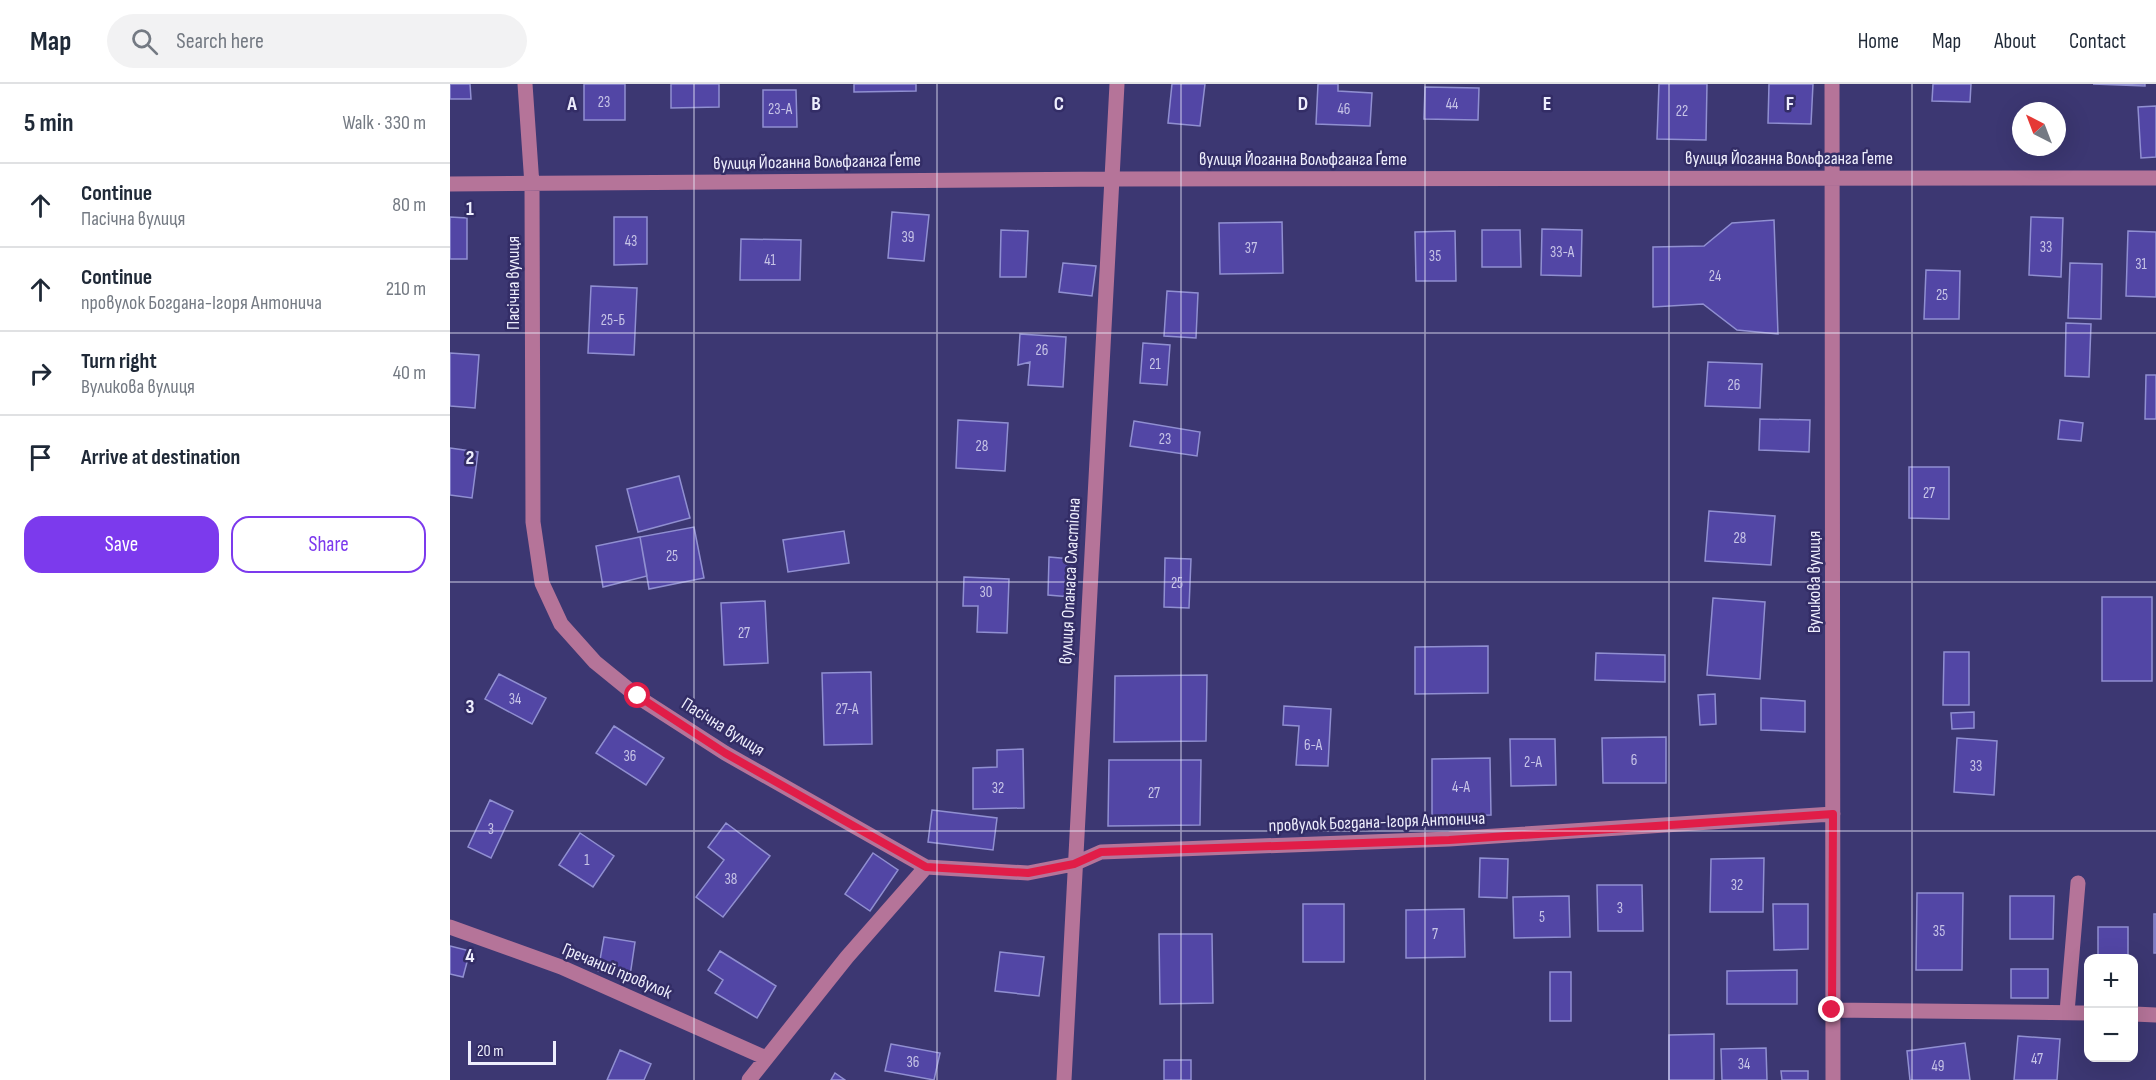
<!DOCTYPE html>
<meta charset="utf-8">
<style>
:root{--surface:#fff;--page:#f2f2f3;--text:#1f2937;--muted:#747a83;--line:#e0e1e3;--accent:#7c3aed}
body{margin:0;font-family:"Sofia Sans Condensed",sans-serif;background:var(--page);color:var(--text)}
.controls{position:absolute;right:18px;bottom:18px;display:grid;overflow:hidden;border-radius:12px;box-shadow:0 6px 24px #0002}
.controls button{width:54px;height:54px;display:grid;place-items:center;padding:0;border:0;border-bottom:2px solid var(--line);background:var(--surface);color:var(--text);font:30px sans-serif}
.compass{position:absolute;left:1562px;top:18px;width:54px;height:54px;border-radius:50%;background:var(--surface);box-shadow:0 6px 24px #0002;rotate:318deg}
.scale{position:absolute;left:18px;bottom:15px;width:88px;box-sizing:border-box;padding-left:6px;border:3px solid #eeeefd;border-top:0;font-size:16px;line-height:21px;white-space:nowrap;color:#eeeefd;-webkit-text-stroke:4px #332d66;paint-order:stroke}
.stop{position:absolute;width:18px;height:18px;margin:-14px;border:4px solid #e11d48;border-radius:50%;background:#fff}
.stop.end{background:#e11d48;border-color:#fff;box-shadow:0 2px 6px #0008}
.list{margin:0;padding:0;list-style:none}
h2{display:flex;justify-content:space-between;align-items:center;height:78px;margin:0;padding:0 24px;font-size:26px}
h2 small{font-size:20px;font-weight:400;color:var(--muted)}
.list li{display:grid;grid-template-columns:39px 1fr auto;gap:18px;align-items:center;box-sizing:border-box;height:84px;padding:0 24px;border-top:2px solid var(--line)}
.list b{display:block;font-size:22px;white-space:nowrap}
.list p{margin:0;font-size:20px;white-space:nowrap;color:var(--muted)}
.list em{font-size:20px;font-style:normal;color:var(--muted)}
.actions{display:flex;gap:12px;padding:18px 24px}
.actions a{flex:1;padding:14px 0;border:2px solid var(--accent);border-radius:18px;text-align:center;font-size:21px;color:var(--accent)}
.actions .main{background:var(--accent);color:#fff}
.icon{flex:none;width:33px;height:33px;fill:none;stroke:currentColor;stroke-width:2;stroke-linecap:round;stroke-linejoin:round}
.map{position:relative;flex:none;width:1706px;height:996px;overflow:hidden}
header{display:flex;align-items:center;gap:36px;box-sizing:border-box;height:84px;padding:0 30px;background:var(--surface);border-bottom:2px solid var(--line)}
header strong{font-size:28px}
nav{display:flex;gap:33px;margin-inline-start:auto;font-size:21px}
.search{width:420px;height:54px;background:var(--page);display:flex;align-items:center;gap:15px;box-sizing:border-box;padding:0 21px;border-radius:33px;color:var(--muted);font-size:22px}
main{display:flex}
aside{flex:1;background:var(--surface)}
.map>svg:first-child{display:block}
.building{fill:#5246a5;stroke:#908fd1;stroke-width:1.5}
.lines{fill:none;stroke-linecap:round;stroke-linejoin:round}
.minor{stroke:#b57499;stroke-width:15}
.route{stroke:#e11d48;stroke-width:8}
.grid{fill:none;stroke:#eeeefd;stroke-width:1.5;stroke-opacity:0.55}
.labels{text-anchor:middle;dominant-baseline:central;stroke-width:5;stroke-linejoin:round;paint-order:stroke}
.number-label{font-size:15px;fill:#c7c4e7}
.street-label{font-size:18px;fill:#eeeefd;stroke:#332d66}
.grid-label{font-size:20px;text-anchor:middle;font-weight:bold;fill:#eeeefd;stroke:#332d66;stroke-width:5;stroke-linejoin:round;paint-order:stroke}
</style>
<header>
<strong>Map</strong>
<div class="search"><svg class="icon" aria-label="search" viewBox="0 0 24 24"><circle cx="10" cy="10" r="6"/><path d="M15 15l6 6"/></svg>Search here</div>
<nav><a>Home</a><a>Map</a><a>About</a><a>Contact</a></nav>
</header>
<main>
<aside>
<h2>5 min<small>Walk · 330 m</small></h2>
<ul class="list">
<li><svg class="icon" aria-label="ahead" viewBox="0 0 24 24"><path d="M12 20V5M6 11l6-6 6 6"/></svg><div><b>Continue</b><p>Пасічна вулиця</p></div><em>80 m</em></li>
<li><svg class="icon" aria-label="ahead" viewBox="0 0 24 24"><path d="M12 20V5M6 11l6-6 6 6"/></svg><div><b>Continue</b><p>провулок Богдана-Ігоря Антонича</p></div><em>210 m</em></li>
<li><svg class="icon" aria-label="right" viewBox="0 0 24 24"><path d="M7 20v-9h11M14 6l5 5-5 5"/></svg><div><b>Turn right</b><p>Вуликова вулиця</p></div><em>40 m</em></li>
<li><svg class="icon" aria-label="arrive" viewBox="0 0 24 24"><path d="M6 21V4h12l-3 4 3 4H6"/></svg><div><b>Arrive at destination</b></div></li>
</ul>
<div class="actions"><a class="main">Save</a><a>Share</a></div>
</aside>
<div class="map">
<svg width="1706" height="996" viewBox="0 0 1706 996">
<rect width="100%" height="100%" fill="#3c3772"/>
<path class="building" d="M0,0H20L21,15H0Z
M134,0H175V36H134Z
M221,0H269V23L221,24Z
M404,0H466V7L404,8Z
M722,0H755L750,42L718,39Z
M868,0H888V7L922,9L920,42L866,40Z
M1209,0H1257L1256,56L1207,55Z
M1319,0H1363L1361,40L1318,39Z
M1483,0H1521L1520,18L1482,17Z
M1643,0H1695V2Z
M975,3L1029,4L1028,36L974,35Z
M313,6H346L347,43H313Z
M1706,22V73L1691,74L1688,23Z
M442,128L479,131L474,177L438,174Z
M0,133L17,134V175H0Z
M164,133H197V180L164,181Z
M1581,133L1613,134L1611,193L1579,191Z
M1324,136L1328,250L1287,246L1253,220L1203,223V163L1254,162L1282,139Z
M832,138L833,189L770,190L769,139Z
M1092,145L1132,146L1131,192L1091,191Z
M551,146L578,147L576,193H550Z
M1032,146H1070L1071,183H1032Z
M1005,147L1006,197H966L965,148Z
M1678,147L1706,148V213L1676,212Z
M291,155L351,156L350,196H290Z
M613,179L646,182L642,212L609,208Z
M1620,179L1652,180L1651,235L1618,234Z
M1476,186L1510,187L1509,235H1474Z
M141,202L187,204L184,271L138,269Z
M717,207L748,209L746,254L714,252Z
M1616,239L1641,240L1639,293L1615,292Z
M570,250L616,253L613,303L578,301L580,278L568,281Z
M693,259L720,261L717,301L690,299Z
M0,269L29,271L25,324L0,322Z
M1258,278L1312,280L1310,324L1255,322Z
M1696,291H1706V335H1695Z
M1310,335L1360,336L1359,368L1309,366Z
M508,336L558,339L555,387L506,384Z
M1610,336L1633,339L1631,357L1608,355Z
M684,337L750,348L747,372L680,362Z
M0,364L28,368L22,414L0,411Z
M1459,383H1499V435L1459,434Z
M229,392L240,434L188,448L177,405Z
M1259,427L1325,432L1321,481L1255,477Z
M244,443L254,494L199,505L190,453Z
M394,447L399,479L338,488L333,456Z
M190,453L197,492L153,503L146,462Z
M599,473L622,475L621,513L598,511Z
M715,474L741,475L739,524L714,523Z
M514,493L559,495L557,549L527,548L528,522H513Z
M1652,513H1702V597H1652Z
M1263,514L1315,518L1310,595L1257,591Z
M315,517L318,579L274,581L271,519Z
M1038,562V609L965,610V563Z
M1494,568H1519V621H1493Z
M1146,569L1215,571V598L1145,596Z
M421,588L422,660L374,661L372,589Z
M49,590L96,614L82,640L35,615Z
M757,591L756,657L664,658L665,592Z
M1265,610L1266,640L1250,641L1248,611Z
M1311,614L1355,617V648L1311,646Z
M834,622L881,625L878,682L846,681L849,642L833,641Z
M1524,628V644L1502,645L1501,629Z
M164,642L214,674L196,701L146,669Z
M1216,653V699H1153L1152,654Z
M1507,654L1547,657L1544,711L1504,708Z
M1060,655H1105L1106,701L1061,702Z
M573,665L574,724L523,725V684L547,683V666Z
M1040,674L1041,731L982,732V675Z
M659,676H751L750,741L658,742Z
M40,716L63,727L41,774L18,763Z
M482,726L547,734L543,766L478,758Z
M276,739L320,772L273,833L246,813L274,776L258,763Z
M130,749L164,772L143,803L109,781Z
M423,769L448,786L420,827L395,810Z
M1030,774L1058,775L1057,814L1029,813Z
M1314,774L1313,828H1260L1261,775Z
M1147,801H1192L1193,847H1148Z
M1467,809H1513L1512,886H1466Z
M1119,812L1120,853L1064,854L1063,813Z
M1560,812H1604L1603,855H1560Z
M853,820H894V878H853Z
M1323,820H1358V865L1324,866Z
M1014,825L1015,873L956,874V826Z
M1704,830H1706V869H1704Z
M1648,843H1678V874H1648Z
M709,850H762L763,919L710,920Z
M154,853L185,858L180,892L148,887Z
M0,862L20,867L13,893L0,890Z
M270,867L326,902L307,934L265,909L273,896L258,886Z
M550,868L594,873L589,912L545,907Z
M1561,885H1598V914H1561Z
M1347,886V920H1277V887Z
M1100,888H1121V937H1100Z
M1264,950V996H1219V951Z
M1568,952L1610,955L1607,996H1564Z
M1515,959L1520,996H1460L1457,967Z
M441,960L490,969L484,996L435,987Z
M1316,964L1317,996H1272L1271,965Z
M170,966L201,980L194,996H157Z
M714,976H741V996H714Z
M1331,987H1358V996H1332Z
M385,989L395,996H381Z"/>
<g class="lines">
<path class="minor" d="M75,0L82,101L83,438L92,499L111,540L145,578L188,613L275,669L476,783L578,789L624,780L651,768L999,755L1383,730
M1382,0L1383,996
M0,100L663,95L1706,94
M0,843L111,883L316,974
M1382,926L1638,929
M1617,928L1628,799
M1684,930L1706,931
M299,996L397,873L476,783
M614,996L667,0"/>
</g>
<g class="lines">
<path class="route" d="M188,612L275,669L476,783L578,789L624,780L651,768L999,756L1383,730L1382,926"/>
</g>
<path class="grid" d="M244,0V996M487,0V996M731,0V996M975,0V996M1219,0V996M1462,0V996M0,249H1706M0,498H1706M0,747H1706"/>
<g class="labels">
<g class="number-label">
<text x="154" y="18">23</text>
<text x="1002" y="20">44</text>
<text x="330" y="25">23-А</text>
<text x="894" y="25">46</text>
<text x="1232" y="27">22</text>
<text x="458" y="153">39</text>
<text x="181" y="157">43</text>
<text x="1596" y="163">33</text>
<text x="801" y="164">37</text>
<text x="1112" y="168">33-А</text>
<text x="985" y="172">35</text>
<text x="320" y="176">41</text>
<text x="1691" y="180">31</text>
<text x="1265" y="192">24</text>
<text x="1492" y="211">25</text>
<text x="163" y="236">25-Б</text>
<text x="592" y="266">26</text>
<text x="705" y="280">21</text>
<text x="1284" y="301">26</text>
<text x="715" y="355">23</text>
<text x="532" y="362">28</text>
<text x="1479" y="409">27</text>
<text x="1290" y="454">28</text>
<text x="222" y="472">25</text>
<text x="727" y="499">25</text>
<text x="536" y="508">30</text>
<text x="294" y="549">27</text>
<text x="65" y="615">34</text>
<text x="397" y="625">27-А</text>
<text x="863" y="661">6-А</text>
<text x="180" y="672">36</text>
<text x="1184" y="676">6</text>
<text x="1083" y="678">2-А</text>
<text x="1526" y="682">33</text>
<text x="1011" y="703">4-А</text>
<text x="548" y="704">32</text>
<text x="704" y="709">27</text>
<text x="41" y="745">3</text>
<text x="137" y="776">1</text>
<text x="281" y="795">38</text>
<text x="1287" y="801">32</text>
<text x="1170" y="824">3</text>
<text x="1092" y="833">5</text>
<text x="1489" y="847">35</text>
<text x="985" y="850">7</text>
<text x="1587" y="975">47</text>
<text x="463" y="978">36</text>
<text x="1294" y="980">34</text>
<text x="1488" y="982">49</text>
</g>
<g class="street-label">
<text x="1339" y="74">вулиця Йоганна Вольфганга Ґете</text>
<text x="853" y="75">вулиця Йоганна Вольфганга Ґете</text>
<text transform="translate(367 78) rotate(-1)">вулиця Йоганна Вольфганга Ґете</text>
<text transform="translate(63 199) rotate(-90)">Пасічна вулиця</text>
<text transform="translate(620 497) rotate(-87)">вулиця Опанаса Сластіона</text>
<text transform="translate(1364 498) rotate(-90)">Вуликова вулиця</text>
<text transform="translate(273 643) rotate(32)">Пасічна вулиця</text>
<text transform="translate(927 738) rotate(-2)">провулок Богдана-Ігоря Антонича</text>
<text transform="translate(167 887) rotate(23)">Гречаний провулок</text>
</g>
</g>
<g class="grid-label">
<text x="122" y="26">A</text>
<text x="366" y="26">B</text>
<text x="609" y="26">C</text>
<text x="853" y="26">D</text>
<text x="1097" y="26">E</text>
<text x="1340" y="26">F</text>
<text x="20" y="131">1</text>
<text x="20" y="380">2</text>
<text x="20" y="629">3</text>
<text x="20" y="878">4</text>
</g>
</svg>
<div class="controls">
<button>+</button>
<button>−</button>
</div>
<svg class="compass" viewBox="-18 -18 36 36"><path d="M0-13l5 13h-10z" fill="#e53935"/><path d="M0 13l5-13h-10z" fill="#747a83"/></svg>
<div class="scale">20 m</div>
<div class="stop" style="left:188px;top:612px"></div>
<div class="stop end" style="left:1382px;top:926px"></div>
</div>
</main>
